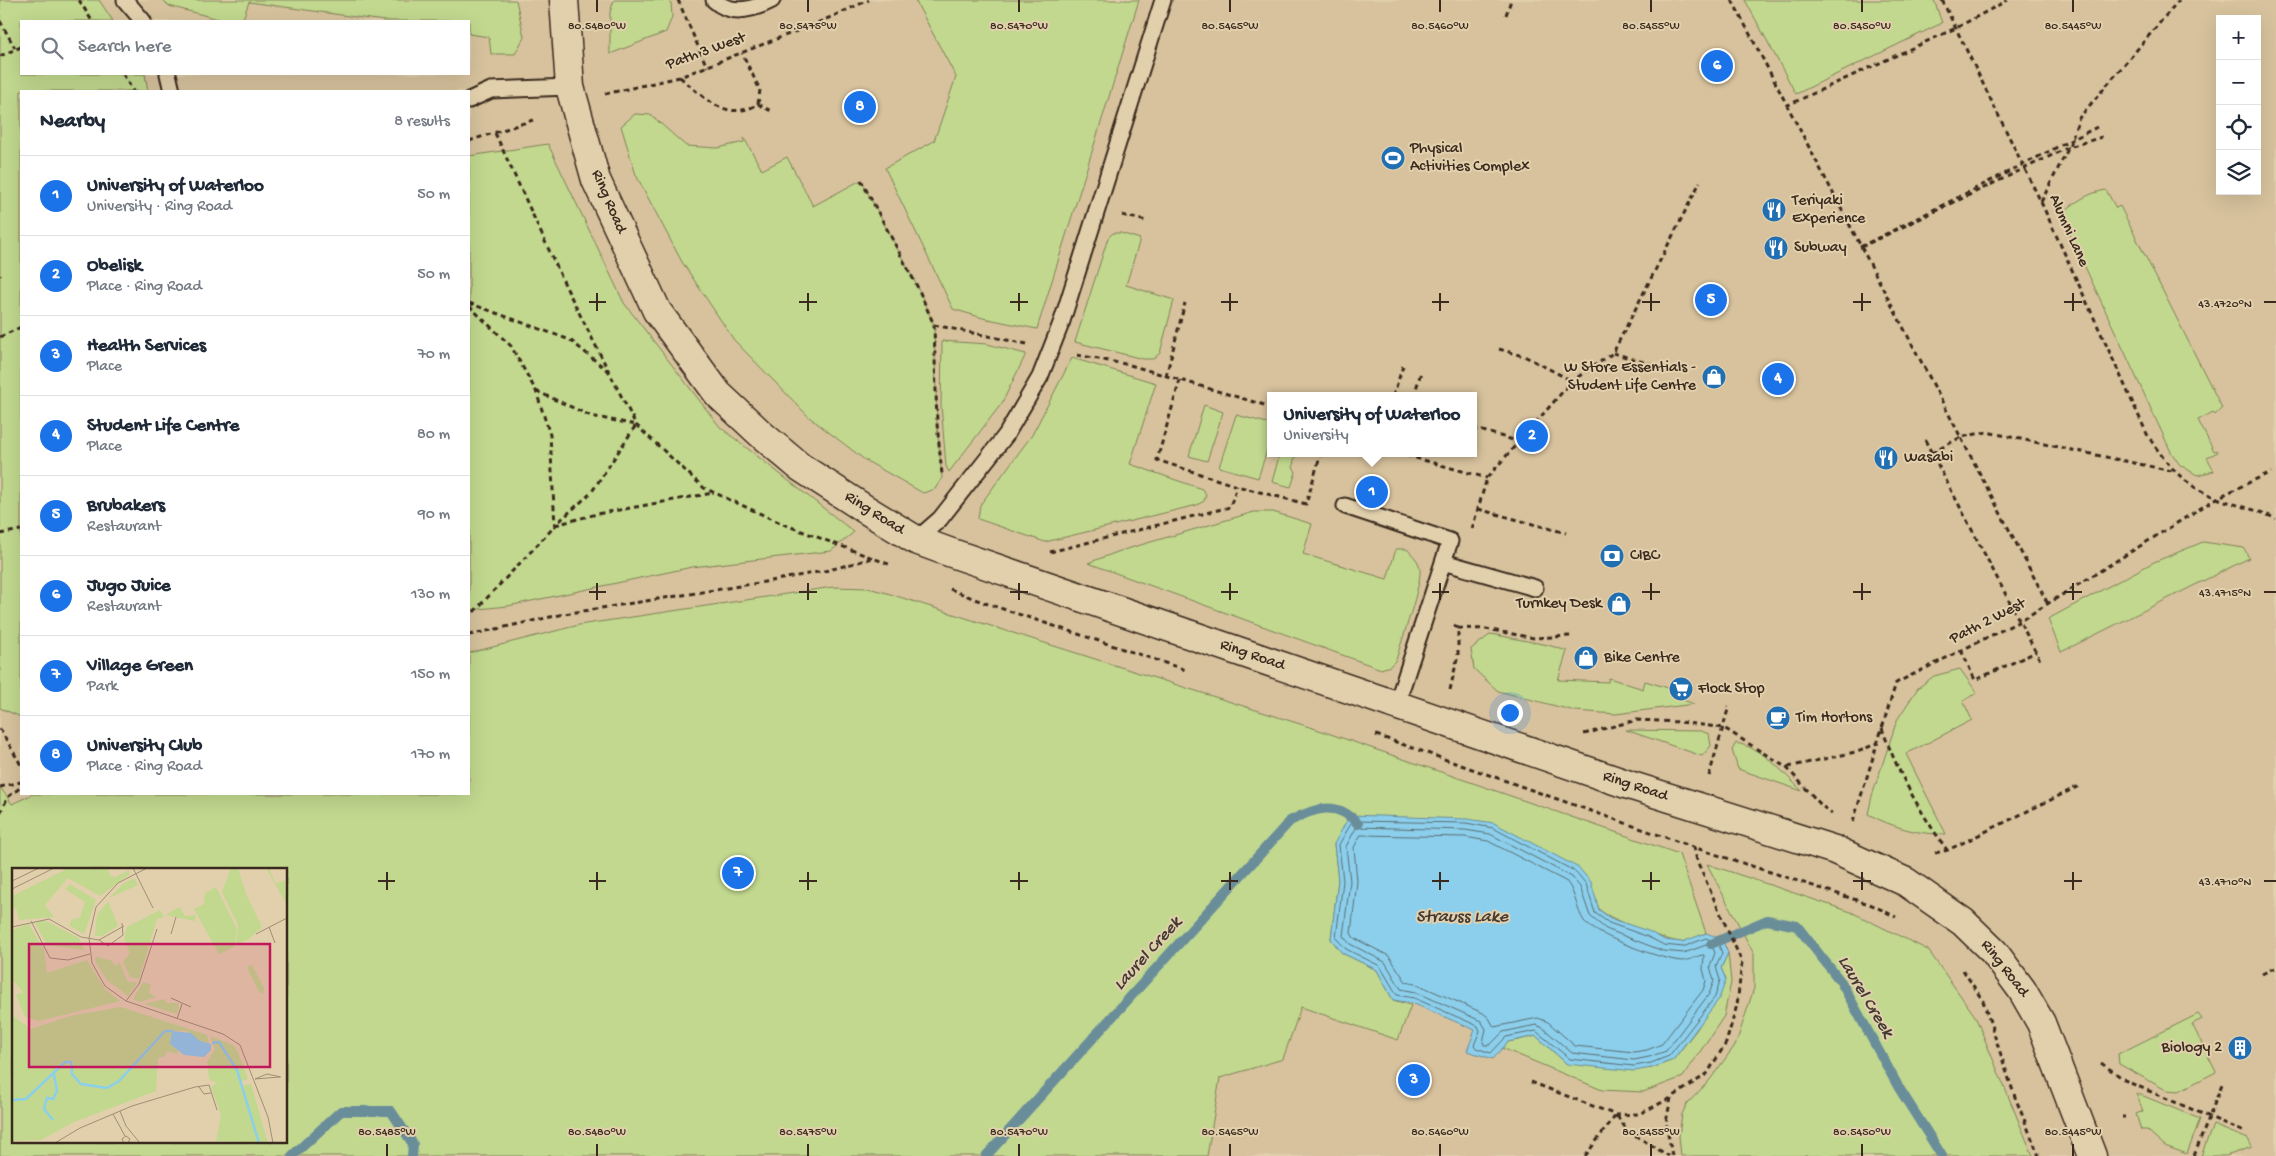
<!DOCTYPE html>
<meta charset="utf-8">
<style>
:root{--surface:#fff;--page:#f6f6f7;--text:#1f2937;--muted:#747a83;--line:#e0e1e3;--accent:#1a73e8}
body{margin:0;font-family:"Gochi Hand",sans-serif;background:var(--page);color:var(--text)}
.controls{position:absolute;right:15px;top:15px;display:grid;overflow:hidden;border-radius:0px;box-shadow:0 5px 20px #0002}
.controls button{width:45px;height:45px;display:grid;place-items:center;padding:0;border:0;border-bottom:1px solid var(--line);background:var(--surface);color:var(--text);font:25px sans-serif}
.you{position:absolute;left:1509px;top:712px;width:18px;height:18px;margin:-12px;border:4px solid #fff;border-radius:50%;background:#1a73e8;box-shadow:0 0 0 8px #1a73e833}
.badge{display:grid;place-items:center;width:32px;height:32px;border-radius:50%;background:var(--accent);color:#fff;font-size:16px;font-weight:700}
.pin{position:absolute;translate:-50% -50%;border:2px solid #fff;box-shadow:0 1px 5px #0006}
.popup{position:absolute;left:1267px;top:392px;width:210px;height:65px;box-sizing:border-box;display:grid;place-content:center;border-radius:0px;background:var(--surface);filter:drop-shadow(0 1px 4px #0005);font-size:16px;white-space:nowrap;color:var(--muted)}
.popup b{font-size:19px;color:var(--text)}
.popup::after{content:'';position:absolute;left:50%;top:100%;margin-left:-10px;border:10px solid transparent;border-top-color:var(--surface)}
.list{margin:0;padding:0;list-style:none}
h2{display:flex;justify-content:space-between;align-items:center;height:65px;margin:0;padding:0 20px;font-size:21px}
h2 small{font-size:16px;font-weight:400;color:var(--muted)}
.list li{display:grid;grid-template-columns:32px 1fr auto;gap:15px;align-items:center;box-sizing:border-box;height:80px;padding:0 20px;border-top:1px solid var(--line)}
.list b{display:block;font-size:19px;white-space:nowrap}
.list p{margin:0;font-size:16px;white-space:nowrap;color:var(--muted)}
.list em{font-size:16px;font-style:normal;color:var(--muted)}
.icon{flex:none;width:28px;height:28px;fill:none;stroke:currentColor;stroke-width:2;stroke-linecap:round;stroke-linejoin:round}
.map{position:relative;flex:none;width:2276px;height:1156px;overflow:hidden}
.search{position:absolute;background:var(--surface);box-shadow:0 5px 20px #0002;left:20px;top:20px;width:450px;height:55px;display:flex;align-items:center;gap:12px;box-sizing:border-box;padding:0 18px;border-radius:0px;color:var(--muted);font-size:19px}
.panel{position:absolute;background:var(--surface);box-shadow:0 5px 20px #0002;left:20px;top:90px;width:450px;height:705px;border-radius:0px}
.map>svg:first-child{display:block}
.built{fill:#d7c29d;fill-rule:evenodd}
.green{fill:#c1d88e;stroke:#7e8156;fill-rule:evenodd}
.water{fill:#8bcfec;stroke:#6b8d9a}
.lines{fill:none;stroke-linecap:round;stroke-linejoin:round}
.shore{stroke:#5b6c70;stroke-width:1}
.stream{stroke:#6b8d9a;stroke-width:10}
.service-casing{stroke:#3b2a1e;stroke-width:19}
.minor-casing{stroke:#3b2a1e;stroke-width:31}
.path{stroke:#3b2a1e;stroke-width:3;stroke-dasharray:5 4;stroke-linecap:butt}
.service{stroke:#e2d0ad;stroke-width:15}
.minor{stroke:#e2d0ad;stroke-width:28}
.path-bridge{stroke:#3b2a1e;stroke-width:3;stroke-dasharray:5 4;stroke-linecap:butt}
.ticks{fill:none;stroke:#3b2a1e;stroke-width:2}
.labels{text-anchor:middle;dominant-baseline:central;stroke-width:4;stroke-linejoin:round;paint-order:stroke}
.street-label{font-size:16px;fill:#3b2a1e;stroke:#e2d0ad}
.poi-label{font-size:16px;fill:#3b2a1e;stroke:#e2d0ad;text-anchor:start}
.water-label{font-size:18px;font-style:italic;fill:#433a33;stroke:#e2d0ad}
.inset-river{fill:none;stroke:#8bcfec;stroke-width:2.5}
.inset-road{fill:none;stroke:#9f8e74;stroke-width:1}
.view{fill:#c2185b;fill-opacity:0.15;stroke:#c2185b;stroke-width:2.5}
.inset-edge{fill:none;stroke:#3b2a1e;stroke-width:2.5}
.ticks-label{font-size:12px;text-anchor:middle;fill:#3b2a1e;stroke:#e2d0ad;stroke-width:4;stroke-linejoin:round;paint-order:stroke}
</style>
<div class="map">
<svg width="2276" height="1156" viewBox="0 0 2276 1156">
<rect width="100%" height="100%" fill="#e2d0ad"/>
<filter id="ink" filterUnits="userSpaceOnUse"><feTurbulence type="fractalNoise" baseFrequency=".02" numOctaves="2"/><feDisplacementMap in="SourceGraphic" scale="10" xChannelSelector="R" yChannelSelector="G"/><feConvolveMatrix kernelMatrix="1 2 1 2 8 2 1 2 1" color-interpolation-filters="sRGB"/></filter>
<g filter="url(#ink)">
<path class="built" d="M0,0H2276V1156H0ZM2220,19H2257V191H2220ZM21,21H469V74H21ZM21,91H469V794H21ZM1271,396H1473V453H1271ZM14,870H286V1142H14Z"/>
<path class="green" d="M0,0H99L113,21H21V74H145L148,91H21V717L0,708Z
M163,0H516L524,37L515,54H491L489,37L469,34V21H384L249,2L242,21H226L169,6Z
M614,0H668L671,3L672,17L666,32L610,54V12Z
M915,0H1139L1037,329L983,318L953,309L885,168L934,141L956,77Z
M1745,0H1934L1942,23L1796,94Z
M635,114L651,115L686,146L718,148L744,142V138L762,170L787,157L813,206L861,180L918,288L934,325L937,424L942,478L935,489L923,493L865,460L809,417L734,340L682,262L636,175L621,126Z
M548,144L624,303L720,427L854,532L831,551L692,567L508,606L469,610V156Z
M2106,190L2116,208L2120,206L2222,408L2215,415L2213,412L2198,420L2214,451L2217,450L2218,452L2207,457L2214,471L2197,475L2180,465L2171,452L2061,215C2074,202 2088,193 2106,190Z
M1113,233H1121L1140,239L1126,285L1174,300L1160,353L1153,359H1143L1075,342L1108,238Z
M942,341L987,344L1026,354L1002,403L949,472L946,466L941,405Z
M1072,358L1156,383L1130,464L1202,489L1206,494L1204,501L1197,505L1045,542L978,519L980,505L1032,435Z
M1204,405L1223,412L1207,461L1189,456Z
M1236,415L1271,424V438L1258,478L1219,467Z
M1280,453H1301L1294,459L1293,467L1296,472L1291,487L1272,482Z
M1254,512H1273L1312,524L1303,554L1387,579L1396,549H1407C1412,555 1419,560 1420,569C1422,584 1401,642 1396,660L1390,666L1381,669L1088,563L1120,551Z
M2203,542L2244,548L2249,558L2061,652L2048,619L2154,562Z
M833,587L868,588L887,593L1319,730L1679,854L1706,933C1699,936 1688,942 1681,942C1669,942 1610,919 1601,911C1598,908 1596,902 1595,897L1334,844L1338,880L1331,939L1342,953L1377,970L1393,1000L1411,1005L1398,1040L1301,1007L1283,1059L1220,1078L1207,1156H0V787L12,804L33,794H469V653L579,625ZM14,870H286V1142H14Z
M1491,634L1548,645L1567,651L1558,680L1608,682L1609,678L1643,689L1645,681L1685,693L1683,700L1694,704L1616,714L1575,711L1498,691L1474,669L1471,649Z
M1960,669L1977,693L1963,701L1972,720L1906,754L1946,834C1919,835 1892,827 1868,814L1872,796L1897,720L1918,688L1934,676Z
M1626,730L1701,731L1709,734L1711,746L1702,756Z
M1736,743C1765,749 1782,772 1802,791L1738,769L1732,750Z
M1707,864L1851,912L1928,950L1975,1016L2033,1156H1681L1679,1136L1682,1114L1687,1104L1709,1081L1736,1044L1754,988V954Z
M1728,953L1731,982L1724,1016L1683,1077L1643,1092L1602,1090L1502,1048L1508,1042L1536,1036L1567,1064L1652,1068L1673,1060L1697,1029L1726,980L1721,968Z
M2198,1014L2202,1019L2192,1024L2216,1072L2179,1091L2166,1090L2119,1064L2118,1054Z
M2136,1093L2200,1119L2187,1154L2165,1146L2147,1130H2141L2136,1114L2143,1111Z
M2213,1125L2248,1139L2252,1147L2226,1156H2201Z"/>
<path class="water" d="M1350,815L1467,819L1494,823L1579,868L1591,882L1599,910L1612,919L1648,931L1665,940L1682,942L1706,933L1722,939L1728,953L1721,968L1726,980L1719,999L1673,1060L1652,1068L1634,1071L1567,1064L1536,1036L1508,1042L1493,1059L1467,1051L1475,1030L1412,1003L1393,1000L1377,970L1342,953L1331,939L1338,880L1334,844Z"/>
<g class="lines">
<path class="shore" d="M1353,821L1466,823L1493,828L1576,872L1586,884L1595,913L1609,923L1646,936L1664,945L1683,947L1706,938L1718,943L1722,953L1716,967L1720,980L1715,997L1669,1056L1651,1063L1634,1066L1570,1059L1536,1031L1506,1037L1491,1053L1476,1048L1474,1045L1480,1031L1478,1026L1414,998L1397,995L1380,966L1346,949L1336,938L1343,881L1339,845Z
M1357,827L1465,830L1490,834L1572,877L1580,887L1590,916L1606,929L1663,951L1684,953L1706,945L1713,948L1715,953L1710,966L1714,981L1709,994L1666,1051L1649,1057L1634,1060L1572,1053L1543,1028L1536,1025L1503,1032L1490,1045H1484L1483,1042L1486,1029L1481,1021L1416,992L1401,989L1385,962L1350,944L1343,936L1350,881L1346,847Z
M1361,835L1465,837L1488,841L1567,882C1576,894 1576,909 1584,921C1594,935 1665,961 1683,961C1690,961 1697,955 1704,955L1703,969L1706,981L1703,990L1662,1044L1647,1050L1634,1052L1575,1046L1548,1022L1538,1018L1494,1027L1489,1018L1483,1013L1419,985L1406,982L1389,956L1354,938L1351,933L1357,881L1354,848Z"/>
<path class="stream" d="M1711,944L1767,920L1797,926L1841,982L1899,1088L1942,1156
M292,1156L341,1111H391L413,1144L412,1156
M986,1156L1290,821C1314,808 1337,800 1358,824"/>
<defs>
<path id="service" d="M125,0L143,21
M714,0C731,16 753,10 772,0
M168,74L172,91
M469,100L491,90L570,87
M1345,506L1450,541L1396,706
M916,540L940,519L1006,435L1040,377L1062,321L1163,0
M1443,562L1535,588"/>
<path id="minor" d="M564,0L570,87L596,180L657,311L718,394L762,435L800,467L865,509L916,540L946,551L1629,785L1835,850L1906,882L1963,922L1994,952L2022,990L2041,1023L2092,1156"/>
</defs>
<use href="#service" class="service-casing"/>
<use href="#minor" class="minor-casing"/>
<path class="path" d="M79,0L92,21
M678,0L707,67
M1732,0L2048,604
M1942,0L2041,202L2147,434C2165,463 2184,486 2217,498C2237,506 2257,509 2276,519
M1506,15L1511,0
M0,21L15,48
M0,56L21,47
M123,74L133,91
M680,77C703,97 727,123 758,104L760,90L742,53
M605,94L680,77L822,21L869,0
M758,104L773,112
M1786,106L1956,28L2008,0
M495,133L566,287L636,425L704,488L783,524L891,565
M469,141L533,120
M861,180L918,288L934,325L937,424L942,474
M2041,202L2069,147L2079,118L2179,0
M1122,215L1146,221
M1861,247L2069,147L2102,137
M0,275V276
M469,303L570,340L608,371
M469,306L511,346L536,391L550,435L555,526L469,617
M934,325L1027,344
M0,337L21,327
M1499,349L1526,357L1572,381
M1613,353L1657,366
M1077,355L1130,365L1271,407
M1166,376L1185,303
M1180,380L1157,460L1237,486L1306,504L1321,453
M536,391L591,416L636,425L591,493L555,525
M1393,396L1403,366
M1414,396L1421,372
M1473,428L1520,442
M1925,440L2041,662
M1398,453L1487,478
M1932,453L1961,437L1987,432L2172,471
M1478,509L1566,533
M555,525L597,514L713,493
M1472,529L1487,478L1572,381L1613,353L1700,182
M0,534L21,530
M1050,552L1230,507L1237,486
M950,589L985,603L1186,670
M1458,628L1486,629L1534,638L1572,636
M469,635L564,614L771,581L829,570L873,558
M1961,650L1975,680L2036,652
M1450,690L1458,655V628L1451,623
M1882,728C1897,772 1920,812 1947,850
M0,729L21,765
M1584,734L1637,720L1680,722L1724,728L1787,768L1822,806L1832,814
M1376,735L1693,847L1872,905L1896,917
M1788,767L1860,751L1877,743
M1709,776L1729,706
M0,787L21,782
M0,813L8,797L21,787
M1853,822L1896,683L2020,621L2217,498L2271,472
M1935,853L1948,850L2079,786
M1963,970L1983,1001L2015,1097L2039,1156
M2262,974L2276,967
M2101,1063L2128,1082L2245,1132
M1531,1082L1616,1115L1639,1114L1671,1098
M1617,1116L1628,1131L1669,1156
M2122,1117H2125
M1585,1156L1616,1115
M1672,1156L1666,1122L1671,1098L1707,1074L1726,1043L1737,1005L1742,962L1697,861L1694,847
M2194,1156L2222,1084"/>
<use href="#service" class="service"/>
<use href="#minor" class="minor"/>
<path class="path-bridge" d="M1860,247L2097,127"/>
</g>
</g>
<path class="ticks" d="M597,0V12M808,0V12M1019,0V12M1230,0V12M1440,0V12M1651,0V12M1862,0V12M2073,0V12M597,293V311M808,293V311M1019,293V311M1230,293V311M1440,293V311M1651,293V311M1862,293V311M2073,293V311M589,302H606M799,302H817M1010,302H1028M1221,302H1238M1432,302H1449M1642,302H1660M1853,302H1871M2064,302H2082M2264,302H2276M597,583V600M808,583V600M1019,583V600M1230,583V600M1440,583V600M1651,583V600M1862,583V600M2073,583V600M589,592H606M799,592H817M1010,592H1028M1221,592H1238M1432,592H1449M1642,592H1660M1853,592H1871M2064,592H2082M2264,592H2276M387,872V890M597,872V890M808,872V890M1019,872V890M1230,872V890M1440,872V890M1651,872V890M1862,872V890M2073,872V890M378,881H395M589,881H606M799,881H817M1010,881H1028M1221,881H1238M1432,881H1449M1642,881H1660M1853,881H1871M2064,881H2082M2264,881H2276M387,1144V1156M597,1144V1156M808,1144V1156M1019,1144V1156M1230,1144V1156M1440,1144V1156M1651,1144V1156M1862,1144V1156M2073,1144V1156"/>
<defs>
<symbol id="stadium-disc" viewBox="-11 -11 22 22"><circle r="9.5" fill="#1f6fb2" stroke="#e2d0ad"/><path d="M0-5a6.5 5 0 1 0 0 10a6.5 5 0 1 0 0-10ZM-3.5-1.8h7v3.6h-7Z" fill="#fff"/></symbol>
<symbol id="restaurant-disc" viewBox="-11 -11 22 22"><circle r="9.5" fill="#1f6fb2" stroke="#e2d0ad"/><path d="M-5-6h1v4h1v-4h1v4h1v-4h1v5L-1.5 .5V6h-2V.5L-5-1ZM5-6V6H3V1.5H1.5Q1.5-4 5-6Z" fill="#fff"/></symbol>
<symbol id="shop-disc" viewBox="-11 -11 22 22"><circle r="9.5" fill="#1f6fb2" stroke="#e2d0ad"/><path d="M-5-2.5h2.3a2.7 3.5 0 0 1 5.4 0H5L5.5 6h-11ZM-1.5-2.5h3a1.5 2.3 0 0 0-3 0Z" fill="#fff"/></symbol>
<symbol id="bank-disc" viewBox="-11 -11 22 22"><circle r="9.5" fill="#1f6fb2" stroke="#e2d0ad"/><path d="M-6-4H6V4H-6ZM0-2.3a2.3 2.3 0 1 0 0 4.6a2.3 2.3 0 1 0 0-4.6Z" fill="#fff"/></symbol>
<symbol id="supermarket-disc" viewBox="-11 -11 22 22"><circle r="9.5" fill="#1f6fb2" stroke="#e2d0ad"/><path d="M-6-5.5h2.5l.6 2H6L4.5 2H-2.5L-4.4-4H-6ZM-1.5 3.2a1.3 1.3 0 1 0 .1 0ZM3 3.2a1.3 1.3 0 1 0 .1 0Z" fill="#fff"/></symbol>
<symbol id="cafe-disc" viewBox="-11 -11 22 22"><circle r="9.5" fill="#1f6fb2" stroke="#e2d0ad"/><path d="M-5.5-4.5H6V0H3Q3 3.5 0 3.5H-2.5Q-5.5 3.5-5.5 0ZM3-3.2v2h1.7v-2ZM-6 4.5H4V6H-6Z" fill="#fff"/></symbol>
<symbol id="building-disc" viewBox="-11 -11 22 22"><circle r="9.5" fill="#1f6fb2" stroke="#e2d0ad"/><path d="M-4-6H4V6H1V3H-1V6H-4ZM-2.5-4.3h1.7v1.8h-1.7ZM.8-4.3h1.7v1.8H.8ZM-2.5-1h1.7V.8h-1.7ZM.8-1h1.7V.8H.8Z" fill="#fff"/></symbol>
</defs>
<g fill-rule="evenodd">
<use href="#stadium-disc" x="1379" y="144" width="28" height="28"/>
<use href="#restaurant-disc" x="1760" y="196" width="28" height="28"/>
<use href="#restaurant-disc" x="1762" y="234" width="28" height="28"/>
<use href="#shop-disc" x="1700" y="363" width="28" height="28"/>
<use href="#restaurant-disc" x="1872" y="444" width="28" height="28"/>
<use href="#bank-disc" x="1598" y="542" width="28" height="28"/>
<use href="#shop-disc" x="1605" y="590" width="28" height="28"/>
<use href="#shop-disc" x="1572" y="644" width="28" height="28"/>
<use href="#supermarket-disc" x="1667" y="675" width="28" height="28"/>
<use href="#cafe-disc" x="1764" y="704" width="28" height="28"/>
<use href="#building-disc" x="2226" y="1034" width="28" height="28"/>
</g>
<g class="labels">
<g class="street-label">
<text transform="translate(706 52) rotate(-20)">Path 3 West</text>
<text transform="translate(608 202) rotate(67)">Ring Road</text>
<text transform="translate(2068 231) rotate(66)">Alumni Lane</text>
<text transform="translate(874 514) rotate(32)">Ring Road</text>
<text transform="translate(1988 622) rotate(-27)">Path 2 West</text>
<text transform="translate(1252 656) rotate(19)">Ring Road</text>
<text transform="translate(1635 787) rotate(18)">Ring Road</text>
<text transform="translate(2004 969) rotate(52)">Ring Road</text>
</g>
<g class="poi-label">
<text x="1410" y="149">Physical<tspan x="1410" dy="18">Activities Complex</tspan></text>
<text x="1792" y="201">Teriyaki<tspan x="1792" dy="18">Experience</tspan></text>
<text x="1794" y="248">Subway</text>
<text x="1696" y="368" text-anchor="end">W Store Essentials -<tspan x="1696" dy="18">Student Life Centre</tspan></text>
<text x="1904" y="458">Wasabi</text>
<text x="1630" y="556">CIBC</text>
<text x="1602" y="604" text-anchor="end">Turnkey Desk</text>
<text x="1604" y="658">Bike Centre</text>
<text x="1698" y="689">Flock Stop</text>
<text x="1796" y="718">Tim Hortons</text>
<text x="2222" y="1048" text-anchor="end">Biology 2</text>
</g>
<g class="water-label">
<text x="1462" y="917">Strauss Lake</text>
<text transform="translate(1148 954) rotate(-48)">Laurel Creek</text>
<text transform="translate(1865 997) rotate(59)">Laurel Creek</text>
</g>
</g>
<g transform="translate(12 868)">
<rect width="275" height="275" fill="#e2d0ad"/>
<path d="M57,0H95L99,8L104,9L117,2L118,6L88,28L56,10L33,37L42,49L7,52L4,40L0,41V28ZM219,0H226L234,26L250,59L237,71L224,77L226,57L210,24ZM254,0H257L264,16L273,12L275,37ZM122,10L126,17L97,30L111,16ZM58,16L84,32L72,66L57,57L60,51L68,50L73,34L53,21ZM204,19L225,61L222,79L207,86L182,41L192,36L193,25ZM96,33L106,58L90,68H83L85,47ZM168,39L173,48L184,47L183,53L153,47ZM148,42L152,49L145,51L127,111L118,109L111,94L118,85L112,71L115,59ZM32,52L67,70L72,82L35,77L23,55ZM17,56L32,82L35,105L75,92L93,121L108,133L27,153L13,149L4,127L11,124L0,111V62ZM86,89L100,93L103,98L108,95L116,114H126L116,128L95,112L84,95L83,90ZM240,97L252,120L251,126L247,124L235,99ZM131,114L139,117L137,125L144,129L128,134L121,131ZM152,131L155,135H167L165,146L132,136ZM109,139L195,167L197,175L187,173L175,163H160L159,177L166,183L165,186L155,183L153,188L146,190L144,223L62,254L29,272L0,273V147L19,161L58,148ZM198,168L221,177L226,184L236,211L228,214L229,218L239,216L256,275L204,273L209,247L199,219L205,215L197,211L195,194L203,181Z" fill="#c1d88e"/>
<path d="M160,163L179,165L188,173L199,176V182L192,189L172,187L158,176Z" fill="#8bcfec"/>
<path class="inset-river" d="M200,175L207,174L225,202L247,275M0,232L14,231L53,194H59L60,206L69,216L95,220L107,213L153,163H161M41,252L32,241L35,230L41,231L45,223L42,206"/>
<path class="inset-road" d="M121,0L141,40M135,0L106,15L84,39L77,70L80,95L93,118L114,133L211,166L228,177L256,249L261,275M0,13L27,0M0,21L42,0M19,53L38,90L56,92L78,86M0,59L37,51L69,69L87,72L96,78L111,67L110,55M257,59L263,75M159,66L164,49M244,66L275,50M87,72L112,58M159,130L179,139M114,133L127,116L145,61M165,151L170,136M243,211L255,206L269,209M243,211L268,209M187,219L192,226L199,225M108,243L114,258L128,275M101,246L113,268M43,275L68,260L120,238L183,219L197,217L205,242M112,275L110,271L114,268L118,271L116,275"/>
<path class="view" d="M17,76H258V199H17Z"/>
<rect width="275" height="275" class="inset-edge"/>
</g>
<g class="ticks-label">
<text x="597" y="29">80.5480°W</text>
<text x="808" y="29">80.5475°W</text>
<text x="1019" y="29">80.5470°W</text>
<text x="1230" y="29">80.5465°W</text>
<text x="1440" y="29">80.5460°W</text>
<text x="1651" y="29">80.5455°W</text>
<text x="1862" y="29">80.5450°W</text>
<text x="2073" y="29">80.5445°W</text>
<text x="2225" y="307">43.4720°N</text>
<text x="2225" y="596">43.4715°N</text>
<text x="2225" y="885">43.4710°N</text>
<text x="387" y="1135">80.5485°W</text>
<text x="597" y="1135">80.5480°W</text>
<text x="808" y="1135">80.5475°W</text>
<text x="1019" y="1135">80.5470°W</text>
<text x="1230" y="1135">80.5465°W</text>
<text x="1440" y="1135">80.5460°W</text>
<text x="1651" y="1135">80.5455°W</text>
<text x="1862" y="1135">80.5450°W</text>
<text x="2073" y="1135">80.5445°W</text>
</g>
</svg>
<div class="controls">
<button>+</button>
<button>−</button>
<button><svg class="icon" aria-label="locate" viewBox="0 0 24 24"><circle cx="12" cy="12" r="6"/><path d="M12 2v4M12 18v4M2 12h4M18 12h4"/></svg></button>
<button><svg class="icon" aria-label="layers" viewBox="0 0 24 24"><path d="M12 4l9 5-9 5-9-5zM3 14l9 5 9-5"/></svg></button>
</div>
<div class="you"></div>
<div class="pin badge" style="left:1372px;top:492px">1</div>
<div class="popup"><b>University of Waterloo</b>University</div>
<div class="pin badge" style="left:1532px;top:436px">2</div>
<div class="pin badge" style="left:1414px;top:1080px">3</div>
<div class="pin badge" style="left:1778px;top:379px">4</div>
<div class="pin badge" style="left:1711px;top:300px">5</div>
<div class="pin badge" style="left:1717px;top:66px">6</div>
<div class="pin badge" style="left:738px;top:873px">7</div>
<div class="pin badge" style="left:860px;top:107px">8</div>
<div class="search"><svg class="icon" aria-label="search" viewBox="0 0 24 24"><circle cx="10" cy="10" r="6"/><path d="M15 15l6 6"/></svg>Search here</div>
<section class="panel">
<h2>Nearby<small>8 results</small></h2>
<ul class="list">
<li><span class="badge">1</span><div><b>University of Waterloo</b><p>University · Ring Road</p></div><em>50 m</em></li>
<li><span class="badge">2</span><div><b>Obelisk</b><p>Place · Ring Road</p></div><em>50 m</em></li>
<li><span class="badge">3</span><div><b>Health Services</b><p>Place</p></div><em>70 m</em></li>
<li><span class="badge">4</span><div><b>Student Life Centre</b><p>Place</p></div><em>80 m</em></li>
<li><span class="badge">5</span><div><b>Brubakers</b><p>Restaurant</p></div><em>90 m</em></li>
<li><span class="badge">6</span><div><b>Jugo Juice</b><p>Restaurant</p></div><em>130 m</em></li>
<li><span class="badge">7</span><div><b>Village Green</b><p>Park</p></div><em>150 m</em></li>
<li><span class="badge">8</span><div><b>University Club</b><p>Place · Ring Road</p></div><em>170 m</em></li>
</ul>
</section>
</div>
